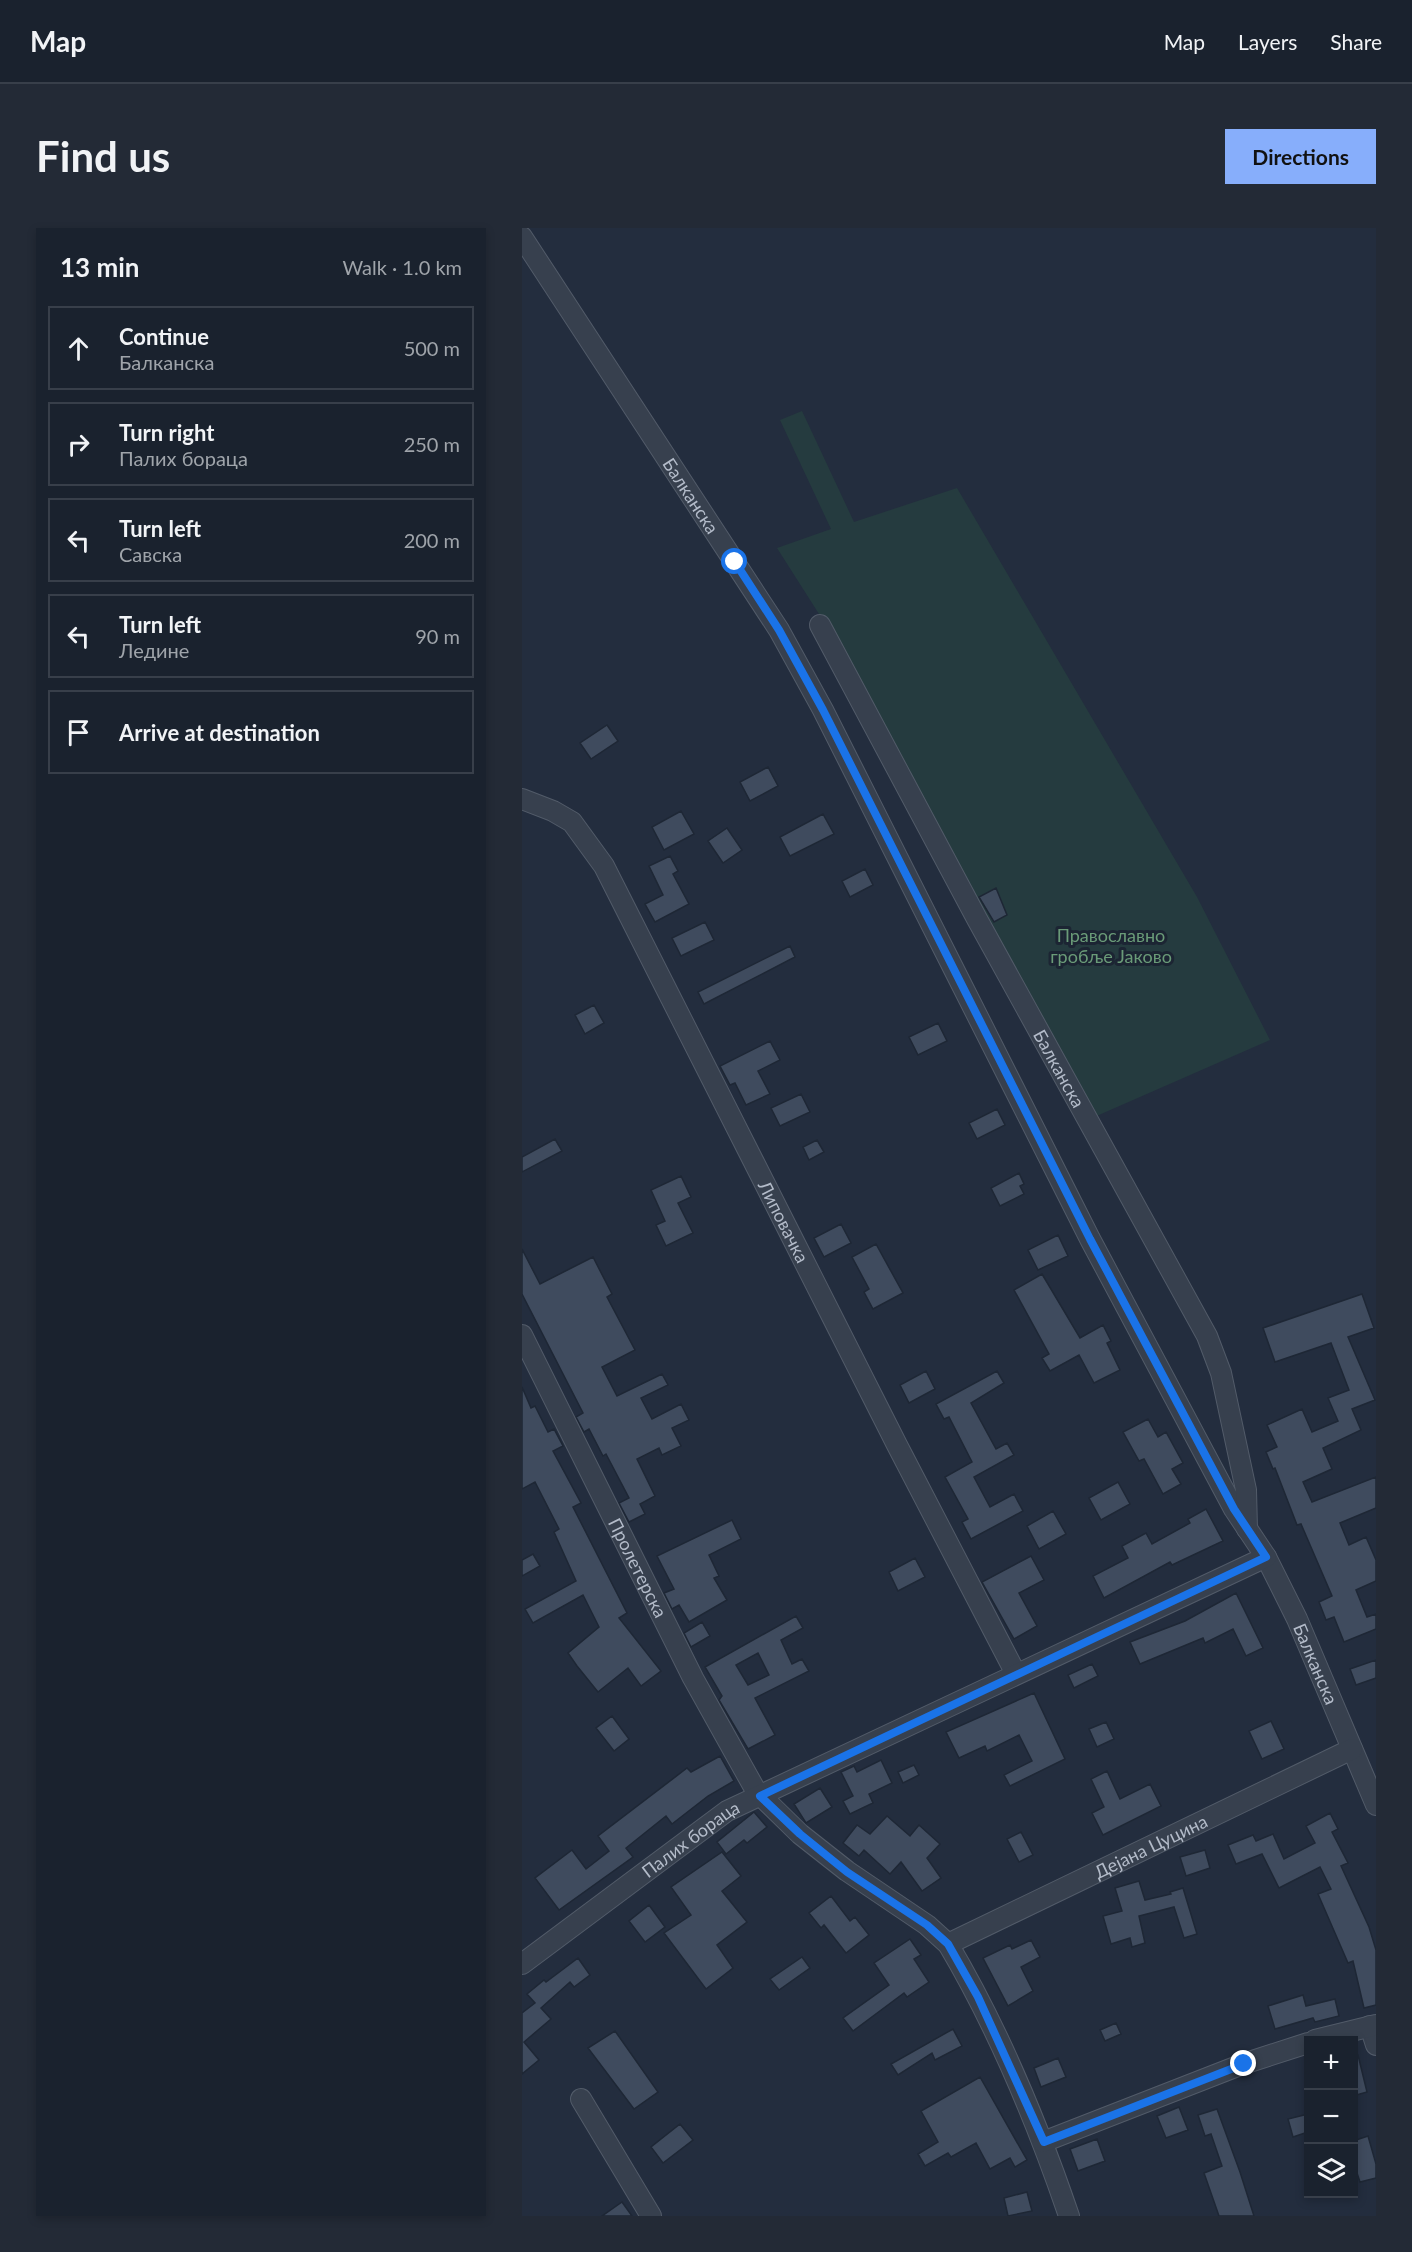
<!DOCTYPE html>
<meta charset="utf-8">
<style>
:root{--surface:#1a222e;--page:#232a36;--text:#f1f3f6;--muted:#9fa4aa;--line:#383f4a;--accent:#87aefb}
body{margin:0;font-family:Lato,sans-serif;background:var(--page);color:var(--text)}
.controls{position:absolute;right:18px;bottom:18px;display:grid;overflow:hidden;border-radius:0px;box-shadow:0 3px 9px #0003}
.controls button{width:54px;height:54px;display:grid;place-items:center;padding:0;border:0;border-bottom:2px solid var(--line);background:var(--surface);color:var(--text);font:30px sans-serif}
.stop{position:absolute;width:18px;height:18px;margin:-14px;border:4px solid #1a73e8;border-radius:50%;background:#fff}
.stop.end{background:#1a73e8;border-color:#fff;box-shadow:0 2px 6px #0008}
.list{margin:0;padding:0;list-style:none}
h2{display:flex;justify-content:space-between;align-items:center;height:78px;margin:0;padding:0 24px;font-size:26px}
h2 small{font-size:20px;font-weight:400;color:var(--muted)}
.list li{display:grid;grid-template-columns:39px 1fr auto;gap:18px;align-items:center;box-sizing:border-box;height:84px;margin:0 12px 12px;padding:0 12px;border:2px solid var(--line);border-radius:0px}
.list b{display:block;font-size:22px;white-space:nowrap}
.list p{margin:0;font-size:20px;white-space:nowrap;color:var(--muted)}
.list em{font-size:20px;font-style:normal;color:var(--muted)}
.icon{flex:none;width:33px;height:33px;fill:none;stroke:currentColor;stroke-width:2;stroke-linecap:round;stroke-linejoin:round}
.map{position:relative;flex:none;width:854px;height:1988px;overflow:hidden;border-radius:0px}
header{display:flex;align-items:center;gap:36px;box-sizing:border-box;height:84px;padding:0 30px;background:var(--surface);border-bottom:2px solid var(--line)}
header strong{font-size:28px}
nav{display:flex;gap:33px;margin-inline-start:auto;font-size:21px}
.intro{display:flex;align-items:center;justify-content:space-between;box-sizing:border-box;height:144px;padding:0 36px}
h1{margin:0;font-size:42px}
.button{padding:15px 27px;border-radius:0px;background:var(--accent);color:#111;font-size:21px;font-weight:700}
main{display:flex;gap:36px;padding:0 36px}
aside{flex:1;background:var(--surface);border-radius:0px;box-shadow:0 3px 9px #0003}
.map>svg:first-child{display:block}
.green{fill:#253b3f}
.building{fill:#3f4b5e;stroke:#1e2735;stroke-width:1.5;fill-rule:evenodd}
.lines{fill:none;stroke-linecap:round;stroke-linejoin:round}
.minor-casing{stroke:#525b69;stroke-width:22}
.minor{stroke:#37404e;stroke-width:20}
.route{stroke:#1a73e8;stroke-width:8}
.labels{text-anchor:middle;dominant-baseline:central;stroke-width:6;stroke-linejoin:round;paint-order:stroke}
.street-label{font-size:18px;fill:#b3bbc9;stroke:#1c2533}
.park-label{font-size:18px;fill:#6a9b78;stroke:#1c2533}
</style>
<header>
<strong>Map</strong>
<nav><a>Map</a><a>Layers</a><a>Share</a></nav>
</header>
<div class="intro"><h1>Find us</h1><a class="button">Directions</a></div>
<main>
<aside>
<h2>13 min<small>Walk · 1.0 km</small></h2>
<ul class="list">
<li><svg class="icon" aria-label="ahead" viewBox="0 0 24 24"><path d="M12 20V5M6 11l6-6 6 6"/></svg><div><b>Continue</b><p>Балканска</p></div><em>500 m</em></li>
<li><svg class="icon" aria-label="right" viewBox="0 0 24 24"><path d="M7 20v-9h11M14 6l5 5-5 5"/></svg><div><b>Turn right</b><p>Палих бораца</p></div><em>250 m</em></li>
<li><svg class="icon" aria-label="left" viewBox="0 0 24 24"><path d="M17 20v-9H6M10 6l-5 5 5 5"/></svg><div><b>Turn left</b><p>Савска</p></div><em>200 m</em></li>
<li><svg class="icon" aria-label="left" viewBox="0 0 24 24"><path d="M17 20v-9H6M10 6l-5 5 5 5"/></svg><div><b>Turn left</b><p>Ледине</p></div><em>90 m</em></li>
<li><svg class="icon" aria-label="arrive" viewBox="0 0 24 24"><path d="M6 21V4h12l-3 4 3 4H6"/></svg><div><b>Arrive at destination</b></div></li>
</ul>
</aside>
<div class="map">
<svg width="854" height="1988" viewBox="0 0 854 1988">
<rect width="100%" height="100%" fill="#232d3e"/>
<path class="green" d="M280,183L332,294L435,260L675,669L748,812L570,890L297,386L255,320L309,301L258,192Z"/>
<path class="building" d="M85,497L96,513L69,531L58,515Z
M246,539L256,558L228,573L218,554Z
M159,583L172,606L142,622L130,599Z
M301,586L312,606L268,628L258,609Z
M205,600L220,622L201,635L186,613Z
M148,628L156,643L151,646L167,676L133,694L123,676L141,667L127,638Z
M343,641L351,657L328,669L320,653Z
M474,660L485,687L472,694L457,669Z
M183,694L192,712L159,728L150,710Z
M268,718L273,729L182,776L176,764Z
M72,777L82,795L63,806L53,787Z
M416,795L425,813L396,827L387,809Z
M248,813L258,832L236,843L248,866L224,877L213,855L208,857L198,838Z
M279,866L288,884L258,898L249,880Z
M475,881L483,897L455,911L447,895Z
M33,911L40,923L0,944V929Z
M295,912L302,924L287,932L281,919Z
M497,945L502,956L498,958L502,966L478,978L469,960Z
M159,948L169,969L156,975L171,1005L144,1018L134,997L143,993L129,962Z
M319,996L329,1015L302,1029L292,1010Z
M536,1007L546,1028L516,1042L506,1022Z
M354,1016L381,1065L351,1081L342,1064L347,1061L330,1029Z
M0,1021L18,1056L71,1029L90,1066L85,1069L113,1122L80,1139L95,1168L140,1146L146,1157L119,1170L130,1191L159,1176L167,1192L150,1200L159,1218L140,1227L137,1220L115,1231L133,1268L118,1276L123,1286L107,1294L97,1275L107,1270L84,1226L81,1228L67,1201L62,1204L54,1189L61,1185L0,1066Z
M520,1046L558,1110L581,1097L589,1113L585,1115L598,1142L572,1155L557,1127L528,1143L520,1130L527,1126L492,1062Z
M840,1066L852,1100L826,1109L853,1172L830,1181L839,1202L801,1220L810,1241L781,1254L790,1274L854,1249V1280L818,1295L827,1317L844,1309L854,1332V1353L834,1362L845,1389L854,1386V1401L822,1414L812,1389L804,1392L797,1374L810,1368L779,1296L775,1297L753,1240L751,1241L744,1224L755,1219L745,1197L780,1181L790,1204L816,1193L806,1170L827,1162L809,1115L753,1134L741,1100Z
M404,1143L413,1161L387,1175L378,1157Z
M475,1143L482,1155L449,1175L474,1221L485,1215L492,1227L452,1249L468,1279L492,1266L501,1283L449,1311L440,1294L446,1291L423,1249L450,1234L427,1189L422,1191L414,1176Z
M0,1159L9,1180L13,1178L26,1204L32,1201L41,1218L31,1223L59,1275L51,1279L105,1385L97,1390L139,1443L119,1458L106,1440L76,1464L55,1438L46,1425L77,1399L61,1367L11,1395L3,1381L54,1353L32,1304L37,1301L13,1254L0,1261Z
M626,1191L636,1209L644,1204L661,1235L650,1241L659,1256L641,1266L622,1231L617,1233L601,1204Z
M596,1254L608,1276L579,1292L567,1270Z
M684,1281L701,1313L650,1337L648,1334L582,1370L571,1348L606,1330L600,1318L624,1305L630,1316L668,1295L666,1291Z
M531,1283L544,1306L517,1321L505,1298Z
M210,1292L219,1311L187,1327L197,1348L192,1350L205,1372L167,1394L157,1377L150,1381L142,1365L152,1361L135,1328Z
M11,1326L18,1338L0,1348V1332Z
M509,1328L522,1352L497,1365L515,1398L492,1411L460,1354Z
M393,1330L403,1349L376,1363L367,1344Z
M714,1365L741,1420L724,1428L711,1401L683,1415L681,1410L618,1436L608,1414L663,1393Z
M274,1388L281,1400L259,1412L270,1436L280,1431L287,1443L233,1470L253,1507L226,1521L197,1472L200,1468L183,1439ZM236,1425L247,1447L226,1457L214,1437Z
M180,1394L188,1408L169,1419L162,1405Z
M854,1432V1450L834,1457L828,1441Z
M570,1436L576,1448L552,1460L546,1447Z
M512,1465L543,1531L488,1558L482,1547L510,1533L497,1507L465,1523L463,1518L437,1530L424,1504Z
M90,1488L107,1511L92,1523L74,1500Z
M749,1493L762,1521L740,1531L727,1503Z
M584,1494L592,1511L575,1519L567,1501Z
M198,1528L212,1553L186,1568L150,1596L144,1588L104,1620L111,1629L37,1682L13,1650L50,1622L64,1641L87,1623L76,1608L165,1540L169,1544Z
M359,1532L370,1555L347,1566L351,1575L328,1586L321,1573L331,1568L319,1544L332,1538L335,1544Z
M392,1537L397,1547L381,1555L376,1544Z
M585,1543L598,1571L628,1556L639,1578L581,1607L570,1585L582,1579L569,1551Z
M298,1560L310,1579L284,1595L272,1576Z
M232,1584L245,1599L225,1615L222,1612L204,1626L195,1614Z
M808,1585L816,1601L810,1604L826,1635L819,1638L847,1699L854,1722V1777L842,1780L831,1733L826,1735L796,1666L809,1661L798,1639L757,1660L740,1626L714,1636L706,1617L731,1607L734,1613L751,1606L762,1631L793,1615L784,1598Z
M365,1588L388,1608L397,1597L418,1616L405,1630L419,1650L400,1663L379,1634L368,1646L342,1622L337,1628L321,1615L335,1597L348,1606Z
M499,1604L511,1627L497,1634L485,1611Z
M683,1622L688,1640L664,1648L658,1629Z
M200,1624L219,1648L200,1663L225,1694L195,1717L211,1740L184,1761L142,1705L169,1687L149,1659Z
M617,1653L623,1672L649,1666L648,1664L661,1660L675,1706L662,1710L652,1679L617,1688L623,1715L610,1719L608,1710L589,1716L581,1688L600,1683L593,1660Z
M309,1668L328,1693L333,1689L347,1707L324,1725L302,1697L299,1700L287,1685Z
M127,1677L143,1699L123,1714L107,1693Z
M388,1711L399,1727L392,1731L407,1754L385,1769L382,1765L331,1803L321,1790L367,1757L352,1735Z
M509,1712L518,1729L499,1739L511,1763L486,1778L461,1730L488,1717L490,1721Z
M280,1729L288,1740L257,1762L248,1751Z
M56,1730L68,1747L52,1759L48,1754L19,1780L29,1791L2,1814L17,1832L0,1846V1785L13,1775L5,1766L22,1752L24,1754Z
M781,1767L784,1778L813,1771L817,1788L793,1794L791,1790L753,1801L746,1778Z
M594,1795L599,1806L583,1813L578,1802Z
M431,1801L440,1818L413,1832L410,1825L376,1847L369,1836Z
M93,1803L136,1864L112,1881L66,1820Z
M831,1827H836L845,1864L831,1868Z
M536,1830L544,1849L519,1859L512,1840Z
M458,1849L505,1932L493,1939L488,1930L468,1941L454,1915L429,1929L426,1925L403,1938L396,1926L416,1914L399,1883Z
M657,1879L666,1902L644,1910L635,1888Z
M695,1881L718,1944L732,1988H697L682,1945L700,1938L689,1906L683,1908L676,1887Z
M786,1886V1904L771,1909L766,1891Z
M158,1896L171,1912L141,1935L129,1919Z
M846,1908L854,1936V1950L838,1954L831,1933V1913Z
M575,1911L583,1933L556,1943L548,1921Z
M505,1964L510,1983L486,1988L482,1970Z
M100,1974L110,1988H80Z"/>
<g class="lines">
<defs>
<g id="minor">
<path id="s1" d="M0,9L257,402L301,482L568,1011L712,1281L744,1329L775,1391L854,1577"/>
<path id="s2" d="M298,397L455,691L685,1108L699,1145L724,1262L725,1301"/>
<path id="s3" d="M0,571L31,583L50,594L82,638L375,1217L494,1446"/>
<path id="s4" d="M0,1107L171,1450L234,1563L278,1606L325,1643L405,1697L426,1716C477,1802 515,1894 547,1988"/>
<path id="s5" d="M426,1716L830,1521"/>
<path id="s6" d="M0,1736L205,1583L744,1329"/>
<path d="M848,1798L854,1817"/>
<path d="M793,1812L854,1797"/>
<path d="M59,1871L129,1988"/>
<path d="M521,1914L721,1836L786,1815"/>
</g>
</defs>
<use href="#minor" class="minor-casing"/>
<use href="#minor" class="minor"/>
</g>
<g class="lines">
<path class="route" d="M213,334L257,402L301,482L568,1011L712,1281L744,1329L238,1568L278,1606L325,1644L405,1697L426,1716L456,1769L522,1914L722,1836"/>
</g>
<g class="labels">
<g class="street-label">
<text stroke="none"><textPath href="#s1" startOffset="309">Балканска</textPath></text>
<text stroke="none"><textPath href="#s2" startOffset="504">Балканска</textPath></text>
<text stroke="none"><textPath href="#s3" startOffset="508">Липовачка</textPath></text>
<text stroke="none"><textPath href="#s4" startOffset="260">Пролетерска</textPath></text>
<text stroke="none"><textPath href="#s1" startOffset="1635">Балканска</textPath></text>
<text stroke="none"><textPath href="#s6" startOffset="210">Палих бораца</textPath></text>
<text stroke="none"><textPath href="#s5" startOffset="225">Дејана Цуцина</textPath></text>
</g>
<g class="park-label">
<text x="589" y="707">Православно<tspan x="589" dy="21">гробље Јаково</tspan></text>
</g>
</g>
</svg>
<div class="controls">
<button>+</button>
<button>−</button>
<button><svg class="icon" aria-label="layers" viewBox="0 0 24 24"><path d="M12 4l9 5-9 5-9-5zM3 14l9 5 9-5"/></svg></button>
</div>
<div class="stop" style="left:213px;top:334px"></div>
<div class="stop end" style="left:722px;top:1836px"></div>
</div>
</main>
